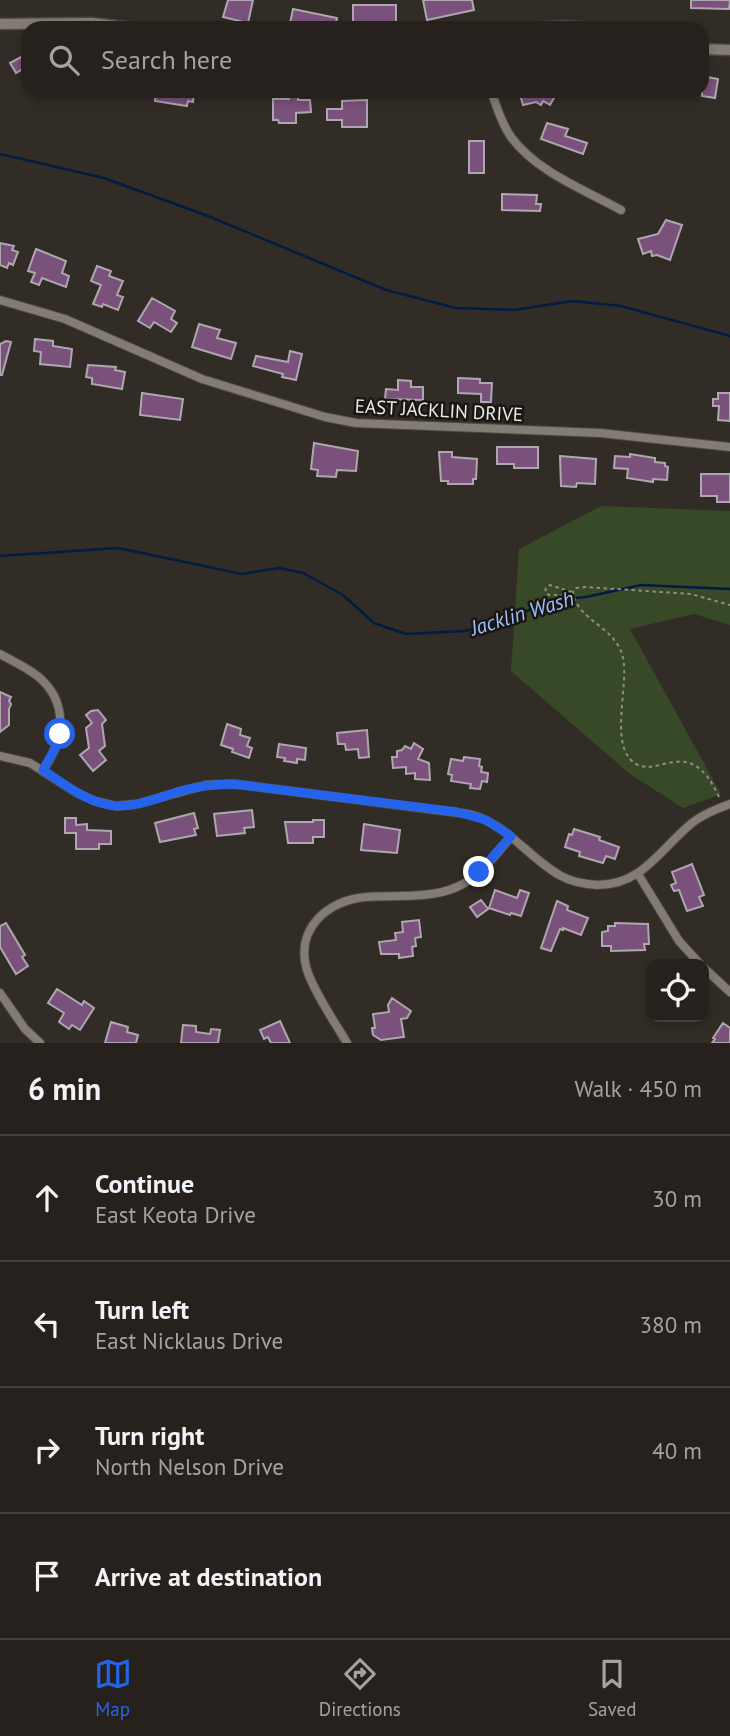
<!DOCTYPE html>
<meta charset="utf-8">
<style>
:root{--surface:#26211c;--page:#2e2925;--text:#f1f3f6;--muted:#a4a3a3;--line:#423e3b;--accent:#2563eb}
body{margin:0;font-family:"PT Sans",sans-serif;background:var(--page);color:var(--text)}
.controls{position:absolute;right:21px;bottom:21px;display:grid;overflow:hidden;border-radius:14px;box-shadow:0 4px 10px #0003}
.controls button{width:63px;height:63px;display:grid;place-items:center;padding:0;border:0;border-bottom:2px solid var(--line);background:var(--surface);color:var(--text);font:35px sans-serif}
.stop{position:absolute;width:21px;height:21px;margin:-16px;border:5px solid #2563eb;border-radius:50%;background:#fff}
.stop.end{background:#2563eb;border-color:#fff;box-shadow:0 2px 7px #0008}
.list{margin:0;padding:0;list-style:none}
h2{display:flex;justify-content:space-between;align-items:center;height:91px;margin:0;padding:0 28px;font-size:30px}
h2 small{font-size:23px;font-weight:400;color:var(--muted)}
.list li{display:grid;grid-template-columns:46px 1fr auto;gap:21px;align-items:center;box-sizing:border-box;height:126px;padding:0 28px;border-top:2px solid var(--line)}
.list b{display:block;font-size:26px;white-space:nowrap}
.list p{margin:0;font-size:23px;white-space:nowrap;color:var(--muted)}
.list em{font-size:23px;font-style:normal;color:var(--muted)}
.icon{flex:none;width:38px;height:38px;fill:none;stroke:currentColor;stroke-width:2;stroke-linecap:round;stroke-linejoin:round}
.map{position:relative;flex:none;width:730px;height:1043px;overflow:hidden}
.search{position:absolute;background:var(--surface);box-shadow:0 4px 10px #0003;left:21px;right:21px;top:21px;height:77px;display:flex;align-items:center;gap:18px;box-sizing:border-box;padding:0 24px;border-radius:21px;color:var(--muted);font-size:26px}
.sheet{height:595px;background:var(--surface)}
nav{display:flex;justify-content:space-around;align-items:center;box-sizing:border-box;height:98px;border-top:2px solid var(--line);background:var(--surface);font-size:19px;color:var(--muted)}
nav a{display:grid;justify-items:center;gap:4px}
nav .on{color:var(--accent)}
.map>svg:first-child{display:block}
.green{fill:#384927}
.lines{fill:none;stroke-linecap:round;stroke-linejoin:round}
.stream{stroke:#021b43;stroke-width:2.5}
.building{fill:#7a517b;stroke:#afa7af;stroke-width:2}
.minor-casing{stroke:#4d4842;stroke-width:10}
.tertiary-casing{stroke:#4d4842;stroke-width:13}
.path{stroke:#918c87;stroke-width:2;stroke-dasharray:3.5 3.5;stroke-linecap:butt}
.minor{stroke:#837c75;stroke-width:8}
.tertiary{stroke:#837c75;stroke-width:10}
.route{stroke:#2563eb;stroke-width:9}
.labels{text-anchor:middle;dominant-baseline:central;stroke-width:5;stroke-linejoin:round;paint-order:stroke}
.street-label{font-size:19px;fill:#ede9e5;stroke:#181513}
.water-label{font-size:21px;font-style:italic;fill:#9cc0fa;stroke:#181513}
</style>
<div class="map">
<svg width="730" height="1043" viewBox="0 0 730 1043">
<rect width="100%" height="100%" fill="#322c26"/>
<path class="green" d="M601,506L730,511V625L694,614L630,629L721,794L683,808L630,774L511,671L519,549Z"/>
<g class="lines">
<path class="stream" d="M0,154L104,178L208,216L386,290L456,308L514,310L573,301L621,306L730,336
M0,556L118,548L242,574L279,568L303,573L343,595L374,623L406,634L464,631L505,622L547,601L586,597L641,585L730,589"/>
</g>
<path class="building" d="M228,0H253L248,23L223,17Z
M423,0H472L474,10L427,20Z
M691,0H730L729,9L691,8Z
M353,5H396V28H353Z
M293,9L337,18L335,28H289Z
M21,57L23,60L28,57V66L16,73L10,63Z
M702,76L718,79L715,98L702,96Z
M156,91H194L193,102L188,101L187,106L155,101Z
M519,91H558L550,105L543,101L541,105L536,102L523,105Z
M298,95V100H310L311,112L296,113V123H279L278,120H273V99H289V96Z
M367,100V127H342V120H327V109H342V101Z
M547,123L568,129L565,136L587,143L583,154L541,139Z
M469,141H484V173H469Z
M502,194L537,195L536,204H541L540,211L502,210Z
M666,220L682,225L670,260L657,255L652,256L651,251L643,254L638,239L658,234Z
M0,243L14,246L12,250L18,252L13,265L9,263L7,268L0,265Z
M36,249L66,261L62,273L69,276L66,287L42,278L39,285L31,282L35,273L28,271Z
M97,266L111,271L109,276L123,281L117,295L123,297L118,310L103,304L102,307L93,304L101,285L91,281Z
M152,298L175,311L171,319L177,323L171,332L154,322L150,328L138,321Z
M199,324L220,330L217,338L236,343L231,359L192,347Z
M35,339L53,341V346L72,349L70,367L40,364L41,352L34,351Z
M6,341L11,342L2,375H0V344Z
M290,351L302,354L296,380L282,377L283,374L253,366L256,356L288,362Z
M88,365L116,367L115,370L125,372L122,389L92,384V378L86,377Z
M458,378L480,379V383H492L491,402H481V394L458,393Z
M398,380L411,381V387H423V400L385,399L386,389L398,390Z
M142,393L183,399L180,420L140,415Z
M718,393H730V421L718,420L719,406H713V399H718Z
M314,443L358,451L356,471L337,470L336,477L317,476L318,470L311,469Z
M497,447H538V468H514V464H497Z
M439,452H452V457L477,459L476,479H473V484H448V481H441Z
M630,454L655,458V462L665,463V466L668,467L667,480L653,479V482L627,478L628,469L614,468L615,456L630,457Z
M560,456L596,459L595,484L577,483L576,487L561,486Z
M701,474H730V502H717V496H701Z
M0,692L11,697L9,701L11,704L9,709V725L0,732Z
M98,710L106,720L102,724L105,746L99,751L106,760L93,771L80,755L89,748L86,728L92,723L86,715L91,711Z
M227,724L241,729L240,735L250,738L247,746L252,748L249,758L232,752L233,749L221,745Z
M367,730L369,757L359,758L358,749L346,750L345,744H338L337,733Z
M414,743L423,749L418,759L429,763L430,780L415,779V773L406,774V767L393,768L392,757H397V751L402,750L405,746L411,749Z
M279,744L306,748L305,760L297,759V763L284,761L285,758L277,757Z
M464,757L480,759L479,766L482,767L481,772L488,773L487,782L482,781L480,789L470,788L471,784L451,781L452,775L448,774L451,759L463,761Z
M252,810L254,827L244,828L245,833L217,836L214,814Z
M194,813L198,828L194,829L196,835L160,842L155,823Z
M65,818H76V825L87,824V830L111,831V844H99V849H76V833H65Z
M313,820H324V837H313V843H288L285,822H313Z
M364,824L400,830L397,853L361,850Z
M574,829L600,837L599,840L619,847L615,859L606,856L603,863L579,856L580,852L565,847L569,834L572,835Z
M692,864L704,895L699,897L703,906L687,911L679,890L674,891L671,885L676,883L672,872Z
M495,890L517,898L520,890L529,893L521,916L511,913L510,915L489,908Z
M481,900L488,909L477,917L470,907Z
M557,901L568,906L567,910L588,918L581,935L563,928V930L560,929L551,951L541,948Z
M419,920L421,937L415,938L416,946L412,947L413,956L399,958V954H381L379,942L396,940L395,933L403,932L402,922Z
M6,923L25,955L22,957L28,966L16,974L0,947V926Z
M615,923L648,924L649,944H644L645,950L611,951V946H602V932L608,931V926H615Z
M57,989L82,1005L84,1001L94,1008L80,1030L72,1025L69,1029L59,1022L64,1013L48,1003Z
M392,998L411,1011L407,1018L401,1019L404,1037L381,1040L373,1035L372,1028H375L373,1014L389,1012L388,1005Z
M280,1021L290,1043H271L268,1037L264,1039L260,1030Z
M111,1022L128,1027L127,1032L138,1035L136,1043H105Z
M723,1023L730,1028V1043H712L715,1039L713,1038Z
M183,1025L196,1026V1032L210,1034L211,1029L220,1030L218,1043H181Z"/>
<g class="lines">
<defs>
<path id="minor" d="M491,91C497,107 501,123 511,137C537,172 583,189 621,210
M0,300L65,319L202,379L325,417L356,423L600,433L730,447
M0,654C14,662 31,669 42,680C69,706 63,742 43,770
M0,756L30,763L77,793L95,801L116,806L137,804L206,785L234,784L468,814C507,823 527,857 561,876C572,882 584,884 597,885C643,885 660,849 692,823C703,814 716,809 730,804
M638,874L679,941L700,964
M704,968L730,992
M0,993L25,1029L40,1043
M347,1043C334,1021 317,997 308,973C293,930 327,900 366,897C395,895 430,899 457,887C480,877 495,855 511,837"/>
<path id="tertiary" d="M0,24L92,23L134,28
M533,28L561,26L594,28
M702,49L730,50"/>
</defs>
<use href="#minor" class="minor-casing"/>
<use href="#tertiary" class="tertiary-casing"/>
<path class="path" d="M572,592L550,585L546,588L545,592L549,595H573
M719,797C689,730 656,783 632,761C610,741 629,686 623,658C617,627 576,620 573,592L576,588L586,587L691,594L730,605"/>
<use href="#minor" class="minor"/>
<use href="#tertiary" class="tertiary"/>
</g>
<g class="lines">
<path class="route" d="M60,734L56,747L43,770C65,785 89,804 116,806C138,807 160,797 180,791C199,786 216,784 234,784L457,812L486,820L511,836L479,872"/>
</g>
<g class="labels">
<g class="street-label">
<text transform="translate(439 410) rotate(3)">EAST JACKLIN DRIVE</text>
</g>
<g class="water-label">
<text transform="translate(522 613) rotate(-17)">Jacklin Wash</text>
</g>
</g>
</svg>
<div class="controls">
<button><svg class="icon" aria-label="locate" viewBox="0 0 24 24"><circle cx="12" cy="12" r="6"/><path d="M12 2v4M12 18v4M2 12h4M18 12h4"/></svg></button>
</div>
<div class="stop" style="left:60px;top:734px"></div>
<div class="stop end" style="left:479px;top:872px"></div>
<div class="search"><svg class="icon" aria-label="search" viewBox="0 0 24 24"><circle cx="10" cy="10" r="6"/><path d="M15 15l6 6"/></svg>Search here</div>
</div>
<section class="sheet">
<h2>6 min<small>Walk · 450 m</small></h2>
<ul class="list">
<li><svg class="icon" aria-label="ahead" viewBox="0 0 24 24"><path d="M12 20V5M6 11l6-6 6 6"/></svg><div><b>Continue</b><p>East Keota Drive</p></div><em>30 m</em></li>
<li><svg class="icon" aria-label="left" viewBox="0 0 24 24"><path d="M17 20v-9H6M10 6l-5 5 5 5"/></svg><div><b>Turn left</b><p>East Nicklaus Drive</p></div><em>380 m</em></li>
<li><svg class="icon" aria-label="right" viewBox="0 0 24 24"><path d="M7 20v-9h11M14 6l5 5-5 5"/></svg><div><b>Turn right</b><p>North Nelson Drive</p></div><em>40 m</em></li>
<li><svg class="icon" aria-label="arrive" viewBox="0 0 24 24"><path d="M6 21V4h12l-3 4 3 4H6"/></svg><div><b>Arrive at destination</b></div></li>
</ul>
</section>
<nav>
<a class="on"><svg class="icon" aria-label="map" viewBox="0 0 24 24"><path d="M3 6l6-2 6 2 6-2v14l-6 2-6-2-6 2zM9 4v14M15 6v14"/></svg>Map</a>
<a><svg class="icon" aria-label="directions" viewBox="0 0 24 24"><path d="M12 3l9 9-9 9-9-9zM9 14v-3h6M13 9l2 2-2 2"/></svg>Directions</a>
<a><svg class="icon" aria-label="saved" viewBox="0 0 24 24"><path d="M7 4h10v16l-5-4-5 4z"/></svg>Saved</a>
</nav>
